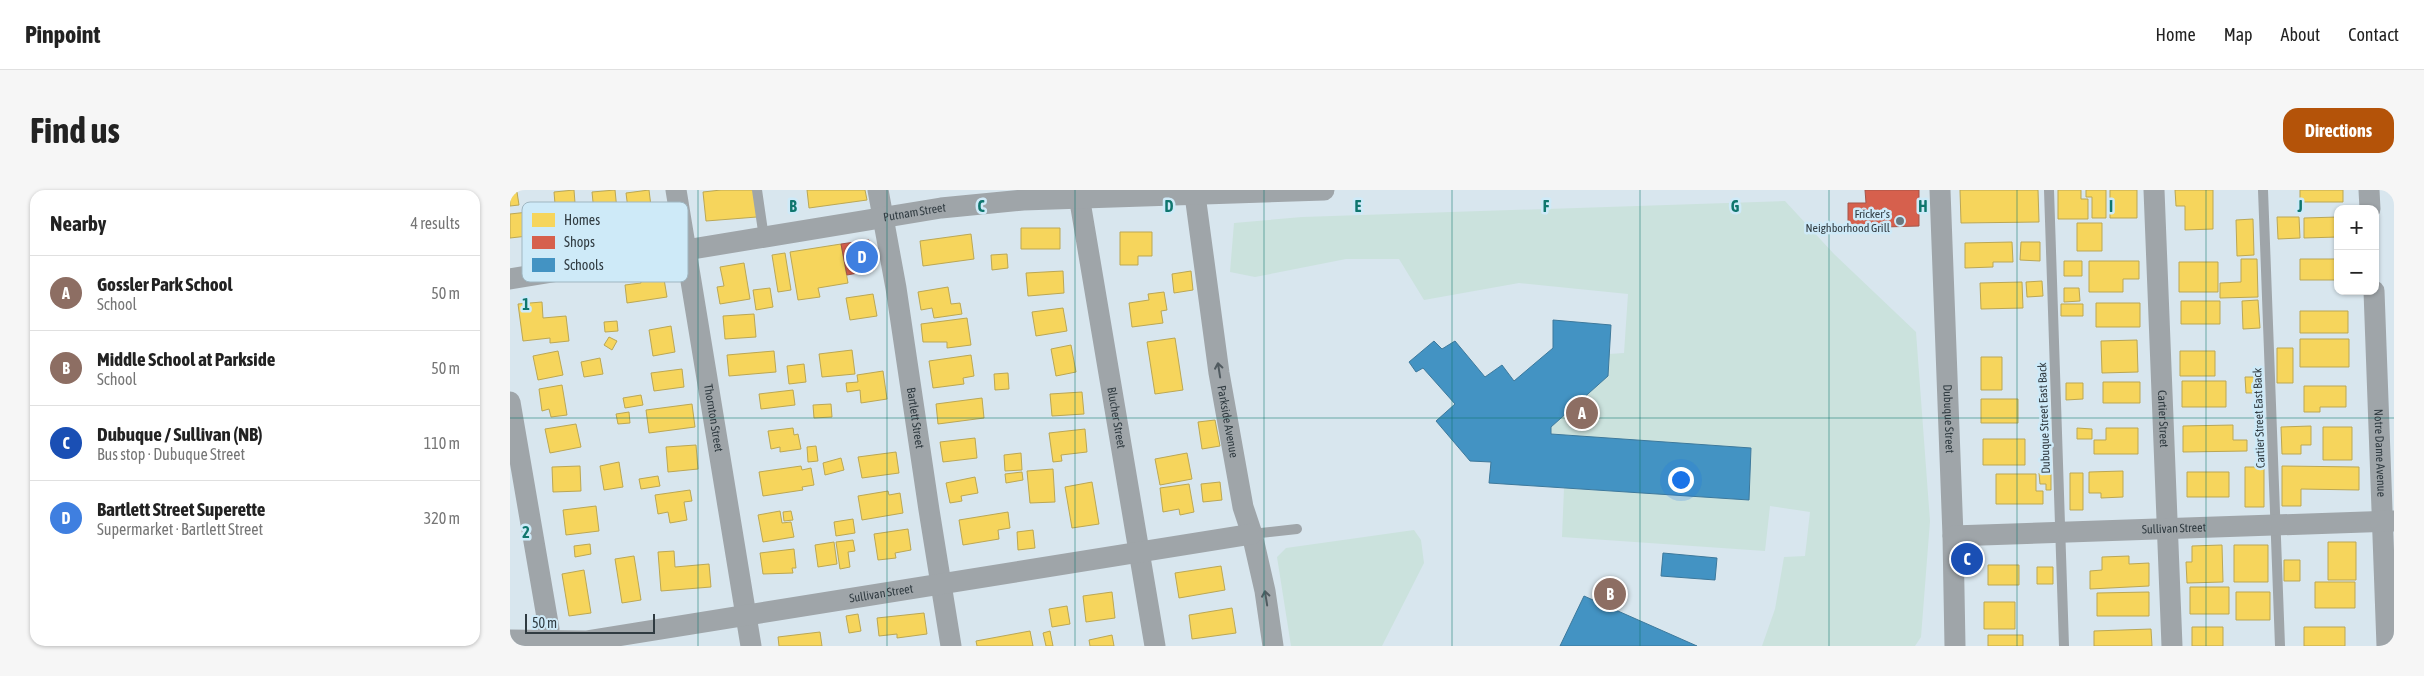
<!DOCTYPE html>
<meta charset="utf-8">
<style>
:root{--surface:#fff;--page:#f6f6f6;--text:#222;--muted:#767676;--line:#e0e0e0;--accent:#b45309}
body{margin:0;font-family:"Asap Condensed",sans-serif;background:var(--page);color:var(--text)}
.controls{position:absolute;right:15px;top:15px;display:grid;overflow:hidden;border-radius:10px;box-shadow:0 1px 4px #0004}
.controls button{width:45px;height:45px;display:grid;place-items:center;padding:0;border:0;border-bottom:1px solid var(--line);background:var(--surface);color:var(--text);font:25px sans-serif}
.scale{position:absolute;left:15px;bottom:12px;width:130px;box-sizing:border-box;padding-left:5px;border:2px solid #303b41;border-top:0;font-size:14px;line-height:18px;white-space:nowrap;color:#303b41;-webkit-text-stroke:4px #ceeaf8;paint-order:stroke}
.you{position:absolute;left:1170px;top:289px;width:18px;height:18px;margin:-12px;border:4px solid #fff;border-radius:50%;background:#1a73e8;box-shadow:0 0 0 8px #1a73e833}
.badge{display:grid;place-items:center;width:32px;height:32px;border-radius:50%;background:var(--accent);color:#fff;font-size:16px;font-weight:700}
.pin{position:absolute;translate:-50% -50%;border:2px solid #fff;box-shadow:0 1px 5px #0006}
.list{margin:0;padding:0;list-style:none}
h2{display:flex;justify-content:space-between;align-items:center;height:65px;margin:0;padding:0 20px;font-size:21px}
h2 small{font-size:16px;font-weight:400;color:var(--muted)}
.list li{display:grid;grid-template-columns:32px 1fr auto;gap:15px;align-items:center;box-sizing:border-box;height:75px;padding:0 20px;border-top:1px solid var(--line)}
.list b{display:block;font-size:19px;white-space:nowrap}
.list p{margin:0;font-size:16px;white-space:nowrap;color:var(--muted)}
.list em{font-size:16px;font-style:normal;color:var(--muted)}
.map{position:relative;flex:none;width:1884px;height:456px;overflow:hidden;border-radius:15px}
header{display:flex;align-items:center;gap:30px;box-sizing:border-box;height:70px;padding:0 25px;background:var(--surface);border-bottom:1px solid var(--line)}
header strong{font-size:24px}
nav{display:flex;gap:28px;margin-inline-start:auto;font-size:18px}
.intro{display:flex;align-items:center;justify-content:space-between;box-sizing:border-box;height:120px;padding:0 30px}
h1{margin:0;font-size:35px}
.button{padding:12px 22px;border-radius:15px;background:var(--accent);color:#fff;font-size:18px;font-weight:700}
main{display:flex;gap:30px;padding:0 30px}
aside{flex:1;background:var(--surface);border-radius:15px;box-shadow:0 1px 4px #0004}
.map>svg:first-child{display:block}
.green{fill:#cbe2dd}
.homes{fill:#f6d55c;stroke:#bba754}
.shops{fill:#d6604d;stroke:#a45549}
.schools{fill:#4393c3;stroke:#3d799c}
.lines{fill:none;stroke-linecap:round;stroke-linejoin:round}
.service{stroke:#9fa5a9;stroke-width:10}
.minor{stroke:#9fa5a9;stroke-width:21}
.oneway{stroke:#515b60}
.grid{fill:none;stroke:#0f766e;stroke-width:1;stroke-opacity:0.55}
.poi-dot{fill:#6b777e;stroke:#ceeaf8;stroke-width:2}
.labels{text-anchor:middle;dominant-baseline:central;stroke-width:5;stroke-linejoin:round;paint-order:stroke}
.street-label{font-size:12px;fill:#303b41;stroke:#ceeaf8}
.poi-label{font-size:12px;fill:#303b41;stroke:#ceeaf8;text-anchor:end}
.key{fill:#ceeaf8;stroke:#9fb6c1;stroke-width:1}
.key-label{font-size:14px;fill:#303b41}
.grid-label{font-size:16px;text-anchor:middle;font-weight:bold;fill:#0f766e;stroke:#ceeaf8;stroke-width:5;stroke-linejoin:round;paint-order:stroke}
</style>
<header>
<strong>Pinpoint</strong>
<nav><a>Home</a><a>Map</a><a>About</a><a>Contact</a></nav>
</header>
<div class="intro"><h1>Find us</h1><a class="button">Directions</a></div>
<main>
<aside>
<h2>Nearby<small>4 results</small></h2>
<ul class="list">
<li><span class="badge" style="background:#8d6e63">A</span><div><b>Gossler Park School</b><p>School</p></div><em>50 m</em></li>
<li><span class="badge" style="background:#8d6e63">B</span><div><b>Middle School at Parkside</b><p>School</p></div><em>50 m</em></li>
<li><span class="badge" style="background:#1a4fb4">C</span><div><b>Dubuque / Sullivan (NB)</b><p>Bus stop · Dubuque Street</p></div><em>110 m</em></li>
<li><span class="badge" style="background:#3f7fe0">D</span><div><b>Bartlett Street Superette</b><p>Supermarket · Bartlett Street</p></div><em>320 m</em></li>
</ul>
</aside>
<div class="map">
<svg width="1884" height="456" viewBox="0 0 1884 456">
<rect width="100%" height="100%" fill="#d8e6ee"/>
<path class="green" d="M1275,11L1324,64L1406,142L1420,331L1411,447L1405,456H1252L1265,419L1274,367L1295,366L1300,322L1260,316L1255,361L1052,347L1054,298L1239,310L1241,259L1041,244V237L1098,186L1099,164L1114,163L1118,104L1009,93L914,110L889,69H836L745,87L720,82L724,33L792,27Z
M904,340L911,350L914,373L872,456H781L767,367L776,358Z"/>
<path class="homes" d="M64,0L65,13L45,14L44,2Z
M105,0L109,40L86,42L82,2Z
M139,0L143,33L120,35L116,3Z
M211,0H245L247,27L196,31L193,2Z
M297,0H355L357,10L299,18Z
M1450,0H1528L1529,32L1451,33Z
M1548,0H1571V9H1578V29H1548Z
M1576,0H1596V28H1582V7H1576Z
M1600,0H1627V28H1600Z
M1665,0H1703V39L1675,40V16H1666Z
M1790,0H1833V12H1790Z
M0,2H7L9,15L0,16Z
M37,20L38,31L26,32L27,45L0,48V24Z
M1767,27H1789L1790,48L1768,49Z
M1828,27V47L1794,48V28Z
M1743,29L1744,65L1727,66L1726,30Z
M1567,33H1592V61H1567Z
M511,38H550V59H511Z
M610,42H642V66H628V75H610Z
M461,44L464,69L413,76L410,51Z
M1502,52L1503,72H1483V77L1455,78V53Z
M1511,52H1530V71L1510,70Z
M331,54L338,93L308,98L310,107L288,110L280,62Z
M275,63L281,100L268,102L262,65Z
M497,64L498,78L482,80L481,65Z
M1731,69H1747L1748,107L1710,108V93L1731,92Z
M1790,69H1828V90H1790Z
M1554,71H1572V86H1554Z
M1579,71H1629V89H1613V102H1579Z
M1669,72H1708V102H1669Z
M234,73L240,109L210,114L207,97L214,96L210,77Z
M553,81L554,103L518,106L516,83Z
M681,81L683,100L664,103L662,84Z
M143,84L144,90L154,89L157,107L117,113L115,95L131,93L130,86Z
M1532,91L1533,106L1517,107L1516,92Z
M1512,92L1513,118L1471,119L1470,93Z
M438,97L441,114L450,113L452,124L424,128L422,118L411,120L408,102Z
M260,98L263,117L246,120L243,100Z
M1554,98H1569L1570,111L1554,112Z
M654,102L657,120L651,121L653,133L622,137L619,113L639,110L638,104Z
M363,104L367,126L340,130L336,108Z
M1748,110L1750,138L1733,139L1732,111Z
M1671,111H1710V134H1671Z
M32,112L33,128L56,126L59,151L40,153V148L13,151L8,114Z
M1586,113H1630V137H1586Z
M1551,114H1573V126H1551Z
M553,118L557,141L526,146L522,122Z
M1790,121H1838V143H1790Z
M244,124L246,147L215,149L213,126Z
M457,128L461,155L437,158V152H413L411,134Z
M107,131L108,141L95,142L94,132Z
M161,136L165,162L143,166L139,140Z
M99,147L107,151L102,160L94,155Z
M665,148L673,200L645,204L637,152Z
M1790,149H1839V177H1790Z
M1627,150L1628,182L1592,183L1591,151Z
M561,155L566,182L546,186L541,159Z
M1767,158H1783V193H1767Z
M342,160L345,184L312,187L309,164Z
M48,161L53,185L28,190L23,166Z
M264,161L266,182L219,186L217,165Z
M1670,161H1705V186H1670Z
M461,165L464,186L453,188L454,194L423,198L419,171Z
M1471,167H1492V200H1471Z
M90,168L93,184L74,187L71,172Z
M294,174L296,192L279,194L277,176Z
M172,179L174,197L144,201L141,183Z
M373,181L377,209L351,213L350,200L337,202L336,193L348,192L347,185Z
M498,183L499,199L485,200L484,184Z
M1735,187H1751L1752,203H1736Z
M1672,191H1716V217H1672Z
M1593,192H1630V213H1593Z
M1556,193H1573V209L1556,210Z
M52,195L57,225L41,227L39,219L32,221L29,199Z
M1794,196H1836V217H1810V222H1794Z
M283,200L285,215L251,219L249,204Z
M572,202L574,224L542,226L540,204Z
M131,205L133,215L115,218L113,208Z
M472,208L474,228L428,234L426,214Z
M1471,209H1508V233H1471Z
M182,214L185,237L139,243L136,220Z
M321,214L322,227L304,228L303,215Z
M119,222L120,233L108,234L106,224Z
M705,230L710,256L692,259L688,232Z
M66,234L71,257L40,263L35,239Z
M1723,235V250H1737V261L1673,262V236Z
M1801,236V255H1791V264H1772L1771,237Z
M1813,237H1842V270H1813Z
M283,238L284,245L288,244L291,259L270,262V257L261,259L258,241Z
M1567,238L1582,239V249H1567Z
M1596,238H1628V264H1584V250H1596Z
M575,239L577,262L551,265L552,271L543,272L539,243Z
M465,248L467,268L433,272L430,252Z
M1473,249H1515V275H1473Z
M186,255L188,279L158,282L156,257Z
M306,256L308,271L298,272L297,257Z
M386,262L389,283L352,288L348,267Z
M511,263L512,280L495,281L494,265Z
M677,263L682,289L650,295L645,269Z
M331,268L334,280L315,285L313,273Z
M109,272L113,297L94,300L90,276Z
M70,276L71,301L43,302L42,277Z
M291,276L292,280L301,278L304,295L292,297L293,300L253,306L249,282Z
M1772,276L1849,277V300L1791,299V316H1772Z
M1735,277H1754V317H1735Z
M543,279L545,312L520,313L517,281Z
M1613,281V307L1591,308V303H1579V282Z
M512,282L513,290L496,293L495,284Z
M1677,282H1719V307H1677Z
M1529,283H1541V300H1536V294H1530Z
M1560,283H1573V320H1560Z
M1486,284H1526V301H1533V314H1486Z
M148,286L150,296L131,299L129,289Z
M465,287L468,303L451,306L452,311L440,313L436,293Z
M582,292L589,334L562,338L555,297Z
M710,292L712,310L693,312L691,294Z
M679,294L684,322L670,325L669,319L653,322L650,298Z
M180,300L182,311L174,312L177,330L160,333L158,322L148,324L145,305Z
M378,301L379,305L390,303L393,323L352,330L348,306Z
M86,316L89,341L56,345L53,320Z
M270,321L272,333L281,332L284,347L253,352L248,325Z
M281,321L283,330L274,331L273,322Z
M498,322L500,338L488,340L489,349L453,355L449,330Z
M343,329L345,343L326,346L324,332Z
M398,339L401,360L385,363L386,368L368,370L364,344Z
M523,340L525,358L508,360L507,342Z
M343,350L345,361L338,362L340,377L330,379L326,352Z
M324,352L327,374L308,377L305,355Z
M1818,352H1846V390H1818Z
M80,354L81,364L65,367L64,356Z
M1712,355L1713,392L1677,393L1676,372H1682V356Z
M1724,355H1758V392H1724Z
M284,359L286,378H282L283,383L253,384L250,363Z
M164,361L165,377L199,374L201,397L151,401L148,362Z
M124,366L131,410L112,413L105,369Z
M1619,366V374L1639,373V396L1580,399V381L1592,380V367Z
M1774,370H1790V391H1774Z
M1478,375H1509V395H1478Z
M711,376L715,400L669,408L665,383Z
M1527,377H1543V394H1527Z
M74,380L81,423L59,426L52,384Z
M1805,392H1845V418H1805Z
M1680,397H1719V424H1680Z
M602,402L605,428L576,432L573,406Z
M1639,402V426H1587V403Z
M1726,402H1760V430H1726Z
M1474,412H1505V439H1474Z
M557,416L560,434L542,437L539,419Z
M722,418L726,443L682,449L679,425Z
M414,423L417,444L387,448V444L369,446L367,428Z
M348,424L351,441L339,443L336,426Z
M1682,437H1713V456H1682Z
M1794,437H1835V456H1794Z
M1641,439L1642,456H1584V441Z
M520,441L523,456H467L466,451Z
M540,441L543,456H536L533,443Z
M310,442L312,456H269L268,447Z
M602,445L604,456H580L579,450Z
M1478,445H1513V456H1478Z"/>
<path class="shops" d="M1355,0H1409V36L1338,38V13H1356Z
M359,50L364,80L337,85L331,54Z"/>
<path class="schools" d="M1043,130L1101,135L1098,186L1041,237V244L1241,258L1239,310L979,293L981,272L960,271L926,231L945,214L913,178L906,182L899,172L924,151L932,159L945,151L975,187L992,175L1004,191L1043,158Z
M1153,363L1207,368L1205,390L1151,386Z
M1074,406L1187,456H1050Z"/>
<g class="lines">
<path class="service" d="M247,0L254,48
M1539,0L1554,456
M1753,0L1770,456
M742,344L787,339"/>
<g class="minor">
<path id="s1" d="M166,0L241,456"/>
<path id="s2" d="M368,0L386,98L419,320L441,456"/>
<path id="s3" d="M568,0L645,456"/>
<path id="s4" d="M1430,0L1443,346L1445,456"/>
<path id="s5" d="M1644,0L1662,456"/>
<path d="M1859,0L1860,19"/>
<path id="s6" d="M685,5L709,183L733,317L742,344L755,401L763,456"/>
<path id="s7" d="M0,89L431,18L513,10L814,0"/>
<path id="s8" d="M1864,101L1877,456"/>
<path d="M0,212L39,439L36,452"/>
<path id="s9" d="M1443,346L1884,331"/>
<path id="s10" d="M0,450L76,451L742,344"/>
</g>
</g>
<defs><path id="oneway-shaft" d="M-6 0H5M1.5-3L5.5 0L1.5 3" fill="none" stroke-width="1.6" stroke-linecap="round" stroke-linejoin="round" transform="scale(1.25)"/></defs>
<g class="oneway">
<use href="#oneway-shaft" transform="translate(709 180) rotate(-99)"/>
<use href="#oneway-shaft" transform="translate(756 408) rotate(-99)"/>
</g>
<path class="grid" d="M188,0V456M377,0V456M565,0V456M754,0V456M942,0V456M1130,0V456M1319,0V456M1507,0V456M1696,0V456M0,228H1884"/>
<circle class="poi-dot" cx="1390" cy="31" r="5"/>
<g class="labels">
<g class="street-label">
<text stroke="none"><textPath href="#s7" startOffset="410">Putnam Street</textPath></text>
<text stroke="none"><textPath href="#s1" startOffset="231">Thornton Street</textPath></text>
<text stroke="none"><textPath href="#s2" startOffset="231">Bartlett Street</textPath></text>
<text stroke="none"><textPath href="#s3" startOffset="231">Blucher Street</textPath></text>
<text stroke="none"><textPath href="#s4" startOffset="229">Dubuque Street</textPath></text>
<text transform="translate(1534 228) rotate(-92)">Dubuque Street East Back</text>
<text stroke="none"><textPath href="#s5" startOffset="229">Cartier Street</textPath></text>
<text transform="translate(1749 228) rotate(-92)">Cartier Street East Back</text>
<text stroke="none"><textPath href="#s6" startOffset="229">Parkside Avenue</textPath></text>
<text stroke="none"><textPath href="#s8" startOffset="162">Notre Dame Avenue</textPath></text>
<text stroke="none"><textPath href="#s9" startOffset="221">Sullivan Street</textPath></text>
<text stroke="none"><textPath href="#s10" startOffset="375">Sullivan Street</textPath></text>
</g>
<g class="poi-label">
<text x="1380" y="24">Fricker's<tspan x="1380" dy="14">Neighborhood Grill</tspan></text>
</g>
</g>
<rect x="12" y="12" width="166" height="80" rx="8" class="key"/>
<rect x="22" y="23" width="23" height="14" fill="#f6d55c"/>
<rect x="22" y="46" width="23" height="13" fill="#d6604d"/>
<rect x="22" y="68" width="23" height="14" fill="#4393c3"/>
<g class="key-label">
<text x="54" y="35">Homes</text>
<text x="54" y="57">Shops</text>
<text x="54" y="80">Schools</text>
</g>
<g class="grid-label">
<text x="283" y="22">B</text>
<text x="471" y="22">C</text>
<text x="659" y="22">D</text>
<text x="848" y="22">E</text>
<text x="1036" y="22">F</text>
<text x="1225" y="22">G</text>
<text x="1413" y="22">H</text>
<text x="1601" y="22">I</text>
<text x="1790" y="22">J</text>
<text x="16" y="120">1</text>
<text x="16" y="348">2</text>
</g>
</svg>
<div class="controls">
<button>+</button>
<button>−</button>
</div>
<div class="scale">50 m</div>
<div class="you"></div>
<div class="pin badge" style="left:1072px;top:223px;background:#8d6e63">A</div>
<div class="pin badge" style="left:1100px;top:404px;background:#8d6e63">B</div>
<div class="pin badge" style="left:1457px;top:369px;background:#1a4fb4">C</div>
<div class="pin badge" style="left:352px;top:67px;background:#3f7fe0">D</div>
</div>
</main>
